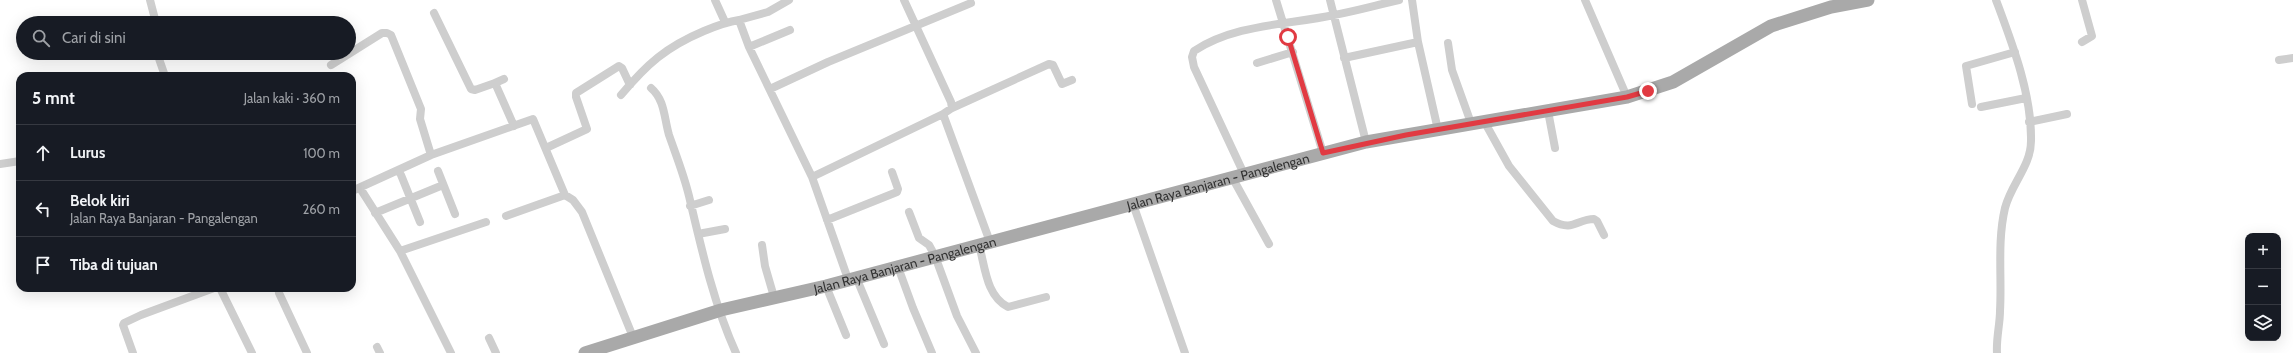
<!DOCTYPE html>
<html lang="id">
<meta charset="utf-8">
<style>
:root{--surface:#171b24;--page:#242831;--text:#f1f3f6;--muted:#9ea1a6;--line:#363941}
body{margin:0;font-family:Cabin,sans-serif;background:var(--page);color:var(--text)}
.controls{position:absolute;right:12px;bottom:12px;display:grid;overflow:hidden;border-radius:8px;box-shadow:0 4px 16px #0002}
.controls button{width:36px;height:36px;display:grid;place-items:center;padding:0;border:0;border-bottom:1px solid var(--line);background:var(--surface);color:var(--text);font:20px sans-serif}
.stop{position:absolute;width:12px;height:12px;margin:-9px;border:3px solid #e13a42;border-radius:50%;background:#fff}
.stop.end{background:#e13a42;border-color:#fff;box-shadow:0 1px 4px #0008}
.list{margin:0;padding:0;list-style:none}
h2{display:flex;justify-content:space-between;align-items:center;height:52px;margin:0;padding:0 16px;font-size:17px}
h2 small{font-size:13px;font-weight:400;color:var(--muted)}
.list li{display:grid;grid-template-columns:26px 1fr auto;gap:12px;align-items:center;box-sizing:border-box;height:56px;padding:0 16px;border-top:1px solid var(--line)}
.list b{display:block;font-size:15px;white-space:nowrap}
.list p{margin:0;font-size:13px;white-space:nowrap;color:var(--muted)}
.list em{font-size:13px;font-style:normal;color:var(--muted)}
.icon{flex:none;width:22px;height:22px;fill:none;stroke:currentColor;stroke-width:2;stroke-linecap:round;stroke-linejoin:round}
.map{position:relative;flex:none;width:2293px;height:353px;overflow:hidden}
.search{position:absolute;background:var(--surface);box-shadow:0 4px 16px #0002;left:16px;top:16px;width:340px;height:44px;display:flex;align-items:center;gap:10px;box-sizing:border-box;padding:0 14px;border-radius:22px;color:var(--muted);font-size:15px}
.panel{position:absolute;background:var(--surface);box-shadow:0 4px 16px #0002;left:16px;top:72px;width:340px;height:220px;border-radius:12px}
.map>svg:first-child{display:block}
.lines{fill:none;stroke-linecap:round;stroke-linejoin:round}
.street{stroke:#cecece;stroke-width:8}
.primary{stroke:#a9a9a9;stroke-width:13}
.route{stroke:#e13a42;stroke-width:5}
.labels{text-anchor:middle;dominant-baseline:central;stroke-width:4;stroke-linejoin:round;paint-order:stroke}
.street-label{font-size:13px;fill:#313131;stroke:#fff}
</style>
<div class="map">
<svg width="2293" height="353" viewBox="0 0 2293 353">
<rect width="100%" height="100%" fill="#fff"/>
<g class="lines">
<path class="street" d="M150,0L156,23
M715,0L725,22
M789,0L768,12L739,20L749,47L812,177L848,279
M904,0L951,102L952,108L943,114L990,242
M1276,0L1323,153
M1330,0L1366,142
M1412,0L1418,42L1438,130
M1585,0L1627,97
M1996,0C2012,43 2032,94 2031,141C2031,166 2011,184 2005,208C1997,242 2002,277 2000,311C2000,324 1996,339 1997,353
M2082,0L2092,36L2082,42
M434,13L471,89L475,90L495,83
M1448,43L1452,70L1471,123
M749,47L790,30
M157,53L165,76
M158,57L171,53
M1344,58L1418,42
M2279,60L2293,58
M1257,63L1293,52
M331,65L382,33H387L391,35L421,109L420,119L431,155
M504,79L495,83L514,126
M651,88C665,100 664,118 669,135C676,155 684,175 689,196C701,247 714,305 736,353
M770,89L828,62L971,3
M621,95C647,64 666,47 704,31C716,26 726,22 739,20
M1972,104L1966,66L2015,52
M1981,107L2026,98
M952,108L1049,64L1053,65L1062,84L1072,80
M1548,111L1555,148
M1484,121L1509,166L1553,221C1573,232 1577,219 1594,219L1597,221L1604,235
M2029,122L2067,114
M546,148L587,129L576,97V93L619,66L622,68L630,85
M0,164L20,161
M438,171L455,214
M1244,174L1194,67L1192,57L1194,51C1235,24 1287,25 1334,15C1356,11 1377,5 1399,0
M401,175L420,222
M812,177L943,114
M1232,177L1269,244
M360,188L400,251L451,353
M352,191L431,155L533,119L565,195L506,216
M565,195L573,200L582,212L633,337
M1133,204L1185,353
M690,206L709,200
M909,212L919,238L929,245L935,256L957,316L976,353
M375,213L443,185
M827,220L897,192L898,189L892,172
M698,234L725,229
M762,245L765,266L774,297
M979,245C985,266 986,296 1008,307L1046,297
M400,251L486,222
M898,267L913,308L932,353
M856,277L884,344
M826,286L846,335
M220,288L252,353
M279,293L307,353
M489,338L496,353
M377,347L380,353
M133,353L123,325L124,323L141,315L214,288"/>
<path class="primary" id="s1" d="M585,353L721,310L826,286L1366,142L1627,97L1673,82L1771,26L1831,7L1868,0"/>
</g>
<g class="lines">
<path class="route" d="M1288,37L1323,153L1406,135L1627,97L1648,91"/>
</g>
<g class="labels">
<g class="street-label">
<text stroke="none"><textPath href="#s1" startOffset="656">Jalan Raya Banjaran - Pangalengan</textPath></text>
<text stroke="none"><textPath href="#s1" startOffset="332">Jalan Raya Banjaran - Pangalengan</textPath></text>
</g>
</g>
</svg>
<div class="controls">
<button>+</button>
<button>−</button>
<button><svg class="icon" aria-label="layers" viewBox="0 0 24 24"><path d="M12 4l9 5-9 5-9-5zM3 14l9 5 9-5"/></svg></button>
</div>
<div class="stop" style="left:1288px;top:37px"></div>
<div class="stop end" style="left:1648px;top:91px"></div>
<div class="search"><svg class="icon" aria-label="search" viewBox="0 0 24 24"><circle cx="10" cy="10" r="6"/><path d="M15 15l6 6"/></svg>Cari di sini</div>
<section class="panel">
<h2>5 mnt<small>Jalan kaki · 360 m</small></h2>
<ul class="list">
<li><svg class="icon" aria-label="ahead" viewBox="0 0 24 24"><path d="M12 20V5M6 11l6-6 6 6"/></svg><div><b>Lurus</b></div><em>100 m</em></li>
<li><svg class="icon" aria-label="left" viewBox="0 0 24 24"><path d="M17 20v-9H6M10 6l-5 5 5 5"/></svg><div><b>Belok kiri</b><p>Jalan Raya Banjaran - Pangalengan</p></div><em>260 m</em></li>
<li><svg class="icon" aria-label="arrive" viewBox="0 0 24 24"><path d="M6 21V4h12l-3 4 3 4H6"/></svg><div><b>Tiba di tujuan</b></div></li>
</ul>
</section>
</div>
